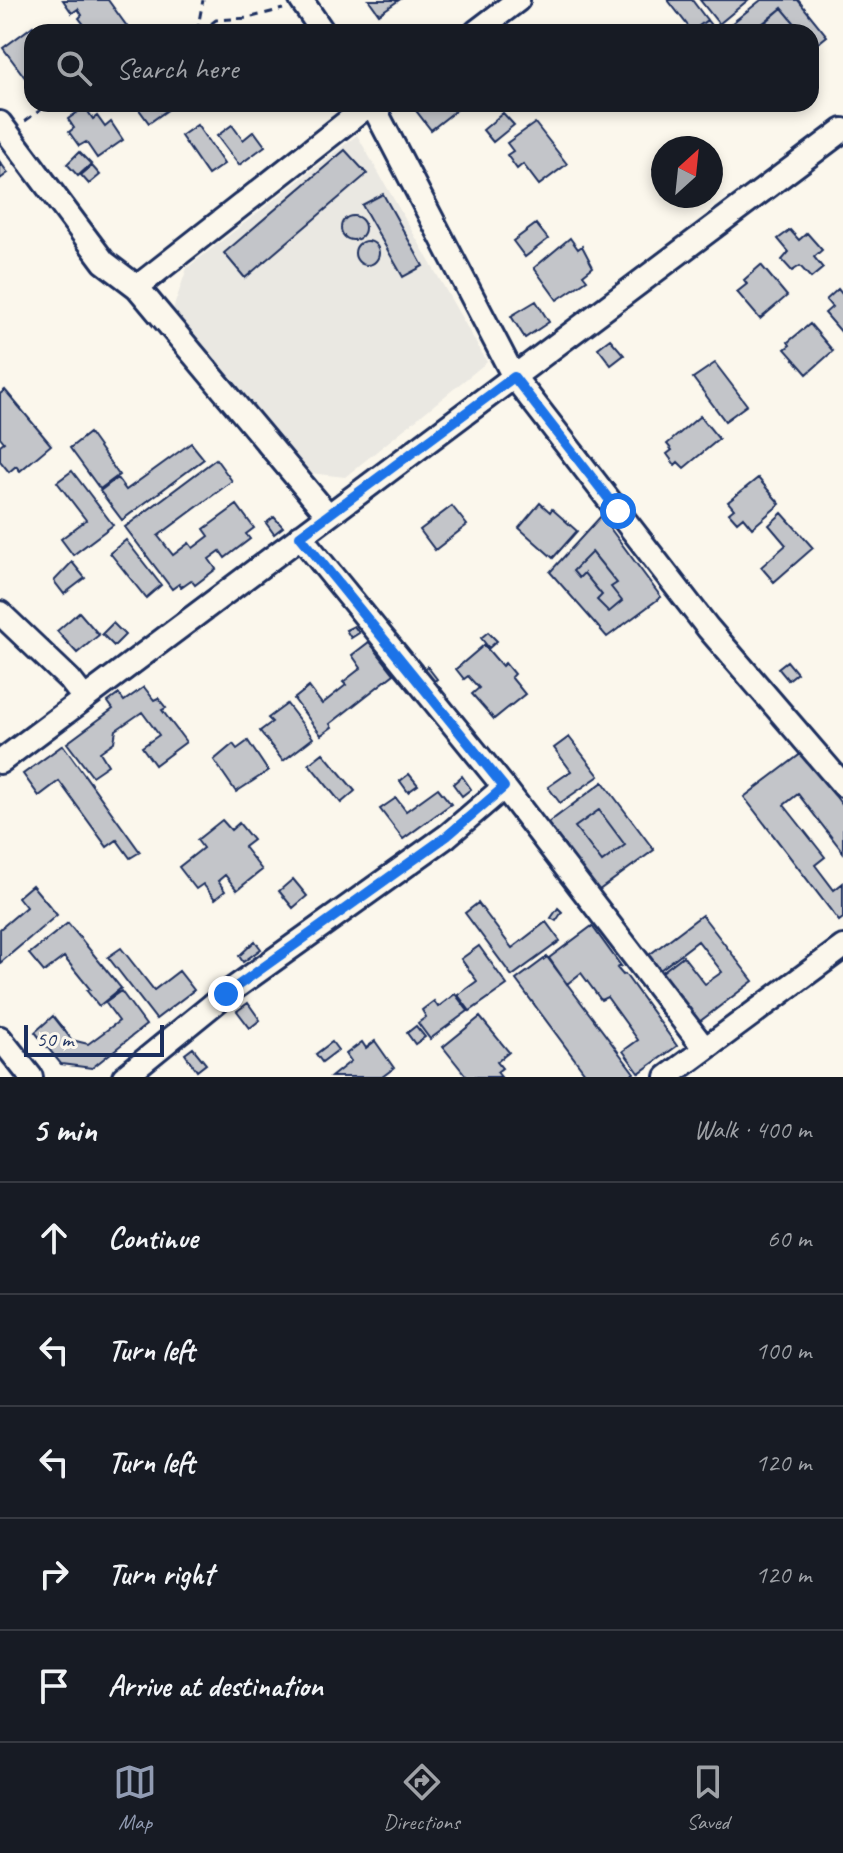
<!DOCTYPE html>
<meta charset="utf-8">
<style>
:root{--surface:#171b24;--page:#20242c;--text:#f1f3f6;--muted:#9ea1a6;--line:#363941;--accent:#919bb2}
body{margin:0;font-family:Caveat,sans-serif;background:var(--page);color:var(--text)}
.compass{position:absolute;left:651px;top:136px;width:72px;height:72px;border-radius:50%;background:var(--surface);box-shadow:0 4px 12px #0003;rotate:27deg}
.scale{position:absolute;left:24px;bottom:20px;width:140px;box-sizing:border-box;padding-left:8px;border:4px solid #1b2f5e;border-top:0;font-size:22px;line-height:28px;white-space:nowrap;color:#1b2f5e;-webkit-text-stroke:6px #fbf7ec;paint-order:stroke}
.stop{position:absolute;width:24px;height:24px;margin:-18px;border:6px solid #1a73e8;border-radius:50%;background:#fff}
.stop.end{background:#1a73e8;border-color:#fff;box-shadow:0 2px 8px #0008}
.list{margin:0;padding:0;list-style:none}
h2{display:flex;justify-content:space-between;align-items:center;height:104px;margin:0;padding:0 32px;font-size:34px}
h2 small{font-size:26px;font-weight:400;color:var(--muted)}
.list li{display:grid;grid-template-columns:52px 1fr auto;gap:24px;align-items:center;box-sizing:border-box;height:112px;padding:0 32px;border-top:2px solid var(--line)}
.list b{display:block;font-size:30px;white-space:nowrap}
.list em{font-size:26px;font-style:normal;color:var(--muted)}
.icon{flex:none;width:44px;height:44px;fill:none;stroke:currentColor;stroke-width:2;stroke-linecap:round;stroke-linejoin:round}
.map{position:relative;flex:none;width:843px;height:1077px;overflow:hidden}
.search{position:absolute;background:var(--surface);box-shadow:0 4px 12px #0003;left:24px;right:24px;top:24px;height:88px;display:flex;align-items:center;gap:20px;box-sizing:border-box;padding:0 28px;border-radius:24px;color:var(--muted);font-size:30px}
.sheet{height:664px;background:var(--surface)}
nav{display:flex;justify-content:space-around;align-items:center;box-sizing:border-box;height:112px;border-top:2px solid var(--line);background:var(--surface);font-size:22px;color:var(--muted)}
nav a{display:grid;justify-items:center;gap:4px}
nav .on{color:var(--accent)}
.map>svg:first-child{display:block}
.built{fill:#eae8e2}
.building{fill:#c3c5c9;stroke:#1b2f5e;stroke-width:2;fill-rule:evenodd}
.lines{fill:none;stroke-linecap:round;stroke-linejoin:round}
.street-casing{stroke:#1b2f5e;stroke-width:28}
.path{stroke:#1b2f5e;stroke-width:3;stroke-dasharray:8 6;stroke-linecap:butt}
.street{stroke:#fbf7ec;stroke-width:22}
.route{stroke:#1a73e8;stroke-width:10}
</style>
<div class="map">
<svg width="843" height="1077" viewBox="0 0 843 1077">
<rect width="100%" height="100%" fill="#fbf7ec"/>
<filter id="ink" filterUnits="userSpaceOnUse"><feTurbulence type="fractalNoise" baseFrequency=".0125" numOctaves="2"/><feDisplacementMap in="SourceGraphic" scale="16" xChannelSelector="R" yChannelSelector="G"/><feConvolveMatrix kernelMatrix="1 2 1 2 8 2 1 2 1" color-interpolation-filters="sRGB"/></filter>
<g filter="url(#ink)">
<path class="built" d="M357,135L487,362L345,477L301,472L171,315L187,268Z"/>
<path class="building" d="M63,0H108L131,32L89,31L79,18L82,15L78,9L72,13Z
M369,0H399L379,14Z
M668,0H692L707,20L692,31Z
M700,0H748L719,24Z
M761,0H798L827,36L811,49V32H802L782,8L754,32H729L726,28Z
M782,8L802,32H754L753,31Z
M707,20L713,28L707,32H691Z
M33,26L37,32H32V87L3,48Z
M144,104H176L149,123L138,108Z
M418,104H464L431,130L414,108Z
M85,107L93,119L97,116L105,127L111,122L123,140L97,158L86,142L79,146L69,132L74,128L68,119Z
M503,113L514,125L493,142L483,130Z
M535,123L567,164L539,185L523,164L517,169L507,155L513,151L507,143Z
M197,125L224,164L208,175L181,136Z
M232,125L243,140L254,131L265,146L239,165L217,136Z
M345,150L367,174L245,278L224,253Z
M79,152L91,164L78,176L67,164Z
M0,162L8,173L0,179Z
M92,166L100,175L89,184L81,175Z
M383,194L423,266L403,277L362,205Z
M341 228a12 12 0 1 1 24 0a12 12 0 1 1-24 0Z
M536,224L548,239L525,257L513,241Z
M790,230L799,240L807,233L822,250L814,257L823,268L811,278L800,266L792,271L782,260L789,252L778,239Z
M570,238L578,249L582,246L593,267L583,275L587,280L557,300L534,268Z
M355 253a12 12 0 1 1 24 0a12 12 0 1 1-24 0Z
M761,265L787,296L760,319L737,292L747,284L744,280Z
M838,289L843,295V334L825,313L832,307L826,300Z
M536,301L549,322L525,338L511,316Z
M810,324L833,351L807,374L785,349L790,345L788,342Z
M610,339L624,355L611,365L598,348Z
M715,363L747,405L725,421L693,378Z
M5,390L51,445L20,471L16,466L9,472L0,461V445L4,442L0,437V394Z
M700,416L719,439L684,468L678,462L675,465L667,454L672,450L667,444Z
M89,433L119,475L100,489L70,448Z
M191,443L204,459L122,520L100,491L117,478L126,490Z
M216,459L232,481L158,536L173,555L189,543L193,548L209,536L204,529L237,505L254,528L246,534L250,539L225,558L220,551L209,559L216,569L195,585L191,580L181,587L179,584L172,589L125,527Z
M72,471L113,525L73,555L61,539L86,520L57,482Z
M758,478L780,504L752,528L743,517L737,522L729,513L734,509L728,502Z
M540,503L550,512L552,509L577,531L553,558L519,528Z
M452,506L467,525L435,550L420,530Z
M782,513L813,548L774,582L761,567L786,545L769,525Z
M601,516L661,597L607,637L550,572ZM592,552L617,583L611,587L622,601L609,612L597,600L602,595L584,573L579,578L573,571Z
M274,517L283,527L274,534L266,523Z
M126,540L161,585L146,598L110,553Z
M592,552L617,583L611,587L622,601L609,612L597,600L602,595L584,573L579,578L573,571Z
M72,562L85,578L64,594L54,581Z
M79,612L99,635L77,653L57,631Z
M113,623L125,635L114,646L102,634Z
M354,626L359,633L351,638L346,630Z
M488,632L497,641L489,648L481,638Z
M369,642L394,674L330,724L332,727L321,735L294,699L309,687L322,704L346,685L343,682L361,668L352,655Z
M484,645L502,666L505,663L514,674L511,677L525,694L494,719L472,694L479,688L468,676L464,679L456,669Z
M787,661L797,673L788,680L778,668Z
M427,666L437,679L428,686L418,674Z
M144,687L154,700L158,698L166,708L162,710L186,742L155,765L142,747L159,735L142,712L116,730L114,742L100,752L108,765L92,776L67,743L113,709L108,702L119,694L124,701Z
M287,704L313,738L283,761L260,731L272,722L268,718Z
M569,737L599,776L560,803L548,787L571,771L554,748Z
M248,741L268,771L236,792L214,760L233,744L237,749Z
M63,745L140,852L130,858L117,840L107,847L59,781L39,796L23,774Z
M323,753L355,791L341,803L309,764Z
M802,753L843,806V852L798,794L784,805L825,857L815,865L834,890L843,883V918L839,921L744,797Z
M409,774L418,785L408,792L400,781Z
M462,776L471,789L462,796L453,784Z
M603,782L654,850L595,893L544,826ZM599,810L625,845L602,862L575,827Z
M438,788L451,804L403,839L380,809L396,798L406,811Z
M599,810L625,845L602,862L575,827Z
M222,820L231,830L239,823L253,840L244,847L262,870L237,890L225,875L218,881L225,891L215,899L203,884L196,889L179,867L203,848L197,840Z
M293,879L307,896L293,908L279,891Z
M32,885L57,915L0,963V929L26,907L18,897Z
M478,903L512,948L546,922L560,941L512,976L465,913Z
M558,908L562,912L556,921L551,918Z
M702,915L753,981L695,1025L657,976L683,956L705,984L722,972L698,941L656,973L645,958Z
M68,923L121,988L99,1006L87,991L90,989L64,957L44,972L29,954Z
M592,926L621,966L617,968L623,975L625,974L677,1046L639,1073L623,1051L638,1040L607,997L601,1000L581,973L567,984L549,958Z
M255,941L261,949L243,962L239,956Z
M479,946L507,985L470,1011L458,995L477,981L461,959Z
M121,948L154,990L179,971L194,990L156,1019L108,957Z
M547,957L634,1073L629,1077H588L516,980Z
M121,991L146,1025L92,1068L61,1064L35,1032L53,1016L72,1040L88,1044L119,1021L105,1002Z
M455,994L468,1011L430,1039L418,1023L426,1017L422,1010L434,1001L438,1007Z
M248,1003L260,1020L250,1028L237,1011Z
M480,1017L509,1052L497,1062L502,1068L497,1072L501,1077H467L443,1047Z
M416,1026L425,1037L415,1044L407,1033Z
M375,1041L394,1068L382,1077H331L351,1061L346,1054L362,1042L366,1048Z
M332,1042L338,1050L322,1062L316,1054Z
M193,1048L206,1064L197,1071L185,1054Z"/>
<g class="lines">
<defs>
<path id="street" d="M301,0L323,32
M476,32L518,0
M372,104L514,377L708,628L843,785
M0,123L104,262L137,287L328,515
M137,287L370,104
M300,536L504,787L705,1049
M0,613L70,680L84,698
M0,762L843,130
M0,1038L31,1077
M124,1077L226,994L447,836L504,787
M667,1077L843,947"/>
</defs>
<use href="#street" class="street-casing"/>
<path class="path" d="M197,32L203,0
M200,32L216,20L248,18L283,9
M25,121L49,104"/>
<use href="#street" class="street"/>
</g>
</g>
<g class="lines" filter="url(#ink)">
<path class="route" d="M226,994L447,836L504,787L300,536L514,377L618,511"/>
</g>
</svg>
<svg class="compass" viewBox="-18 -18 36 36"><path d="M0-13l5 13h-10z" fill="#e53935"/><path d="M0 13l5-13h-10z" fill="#9ea1a6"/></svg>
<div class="scale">50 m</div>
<div class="stop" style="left:618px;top:511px"></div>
<div class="stop end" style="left:226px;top:994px"></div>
<div class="search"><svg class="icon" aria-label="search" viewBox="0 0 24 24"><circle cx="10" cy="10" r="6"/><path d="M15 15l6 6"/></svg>Search here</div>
</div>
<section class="sheet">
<h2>5 min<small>Walk · 400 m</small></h2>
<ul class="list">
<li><svg class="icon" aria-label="ahead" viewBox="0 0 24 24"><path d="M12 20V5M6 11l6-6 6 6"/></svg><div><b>Continue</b></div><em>60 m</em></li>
<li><svg class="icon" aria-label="left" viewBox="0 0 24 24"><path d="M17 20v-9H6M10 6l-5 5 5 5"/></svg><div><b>Turn left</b></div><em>100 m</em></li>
<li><svg class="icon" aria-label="left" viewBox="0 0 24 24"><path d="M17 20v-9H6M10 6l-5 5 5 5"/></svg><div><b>Turn left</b></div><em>120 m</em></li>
<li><svg class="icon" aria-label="right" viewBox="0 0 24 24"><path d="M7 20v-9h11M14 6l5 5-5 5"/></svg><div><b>Turn right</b></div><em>120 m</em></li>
<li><svg class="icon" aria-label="arrive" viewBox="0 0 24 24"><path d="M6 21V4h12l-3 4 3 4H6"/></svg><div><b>Arrive at destination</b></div></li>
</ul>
</section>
<nav>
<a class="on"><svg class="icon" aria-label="map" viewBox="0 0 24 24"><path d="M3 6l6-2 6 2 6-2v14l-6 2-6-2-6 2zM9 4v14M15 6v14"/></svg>Map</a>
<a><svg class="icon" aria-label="directions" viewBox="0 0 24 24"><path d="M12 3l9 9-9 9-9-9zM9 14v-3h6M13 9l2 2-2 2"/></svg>Directions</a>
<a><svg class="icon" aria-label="saved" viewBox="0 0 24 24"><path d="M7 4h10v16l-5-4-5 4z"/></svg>Saved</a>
</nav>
